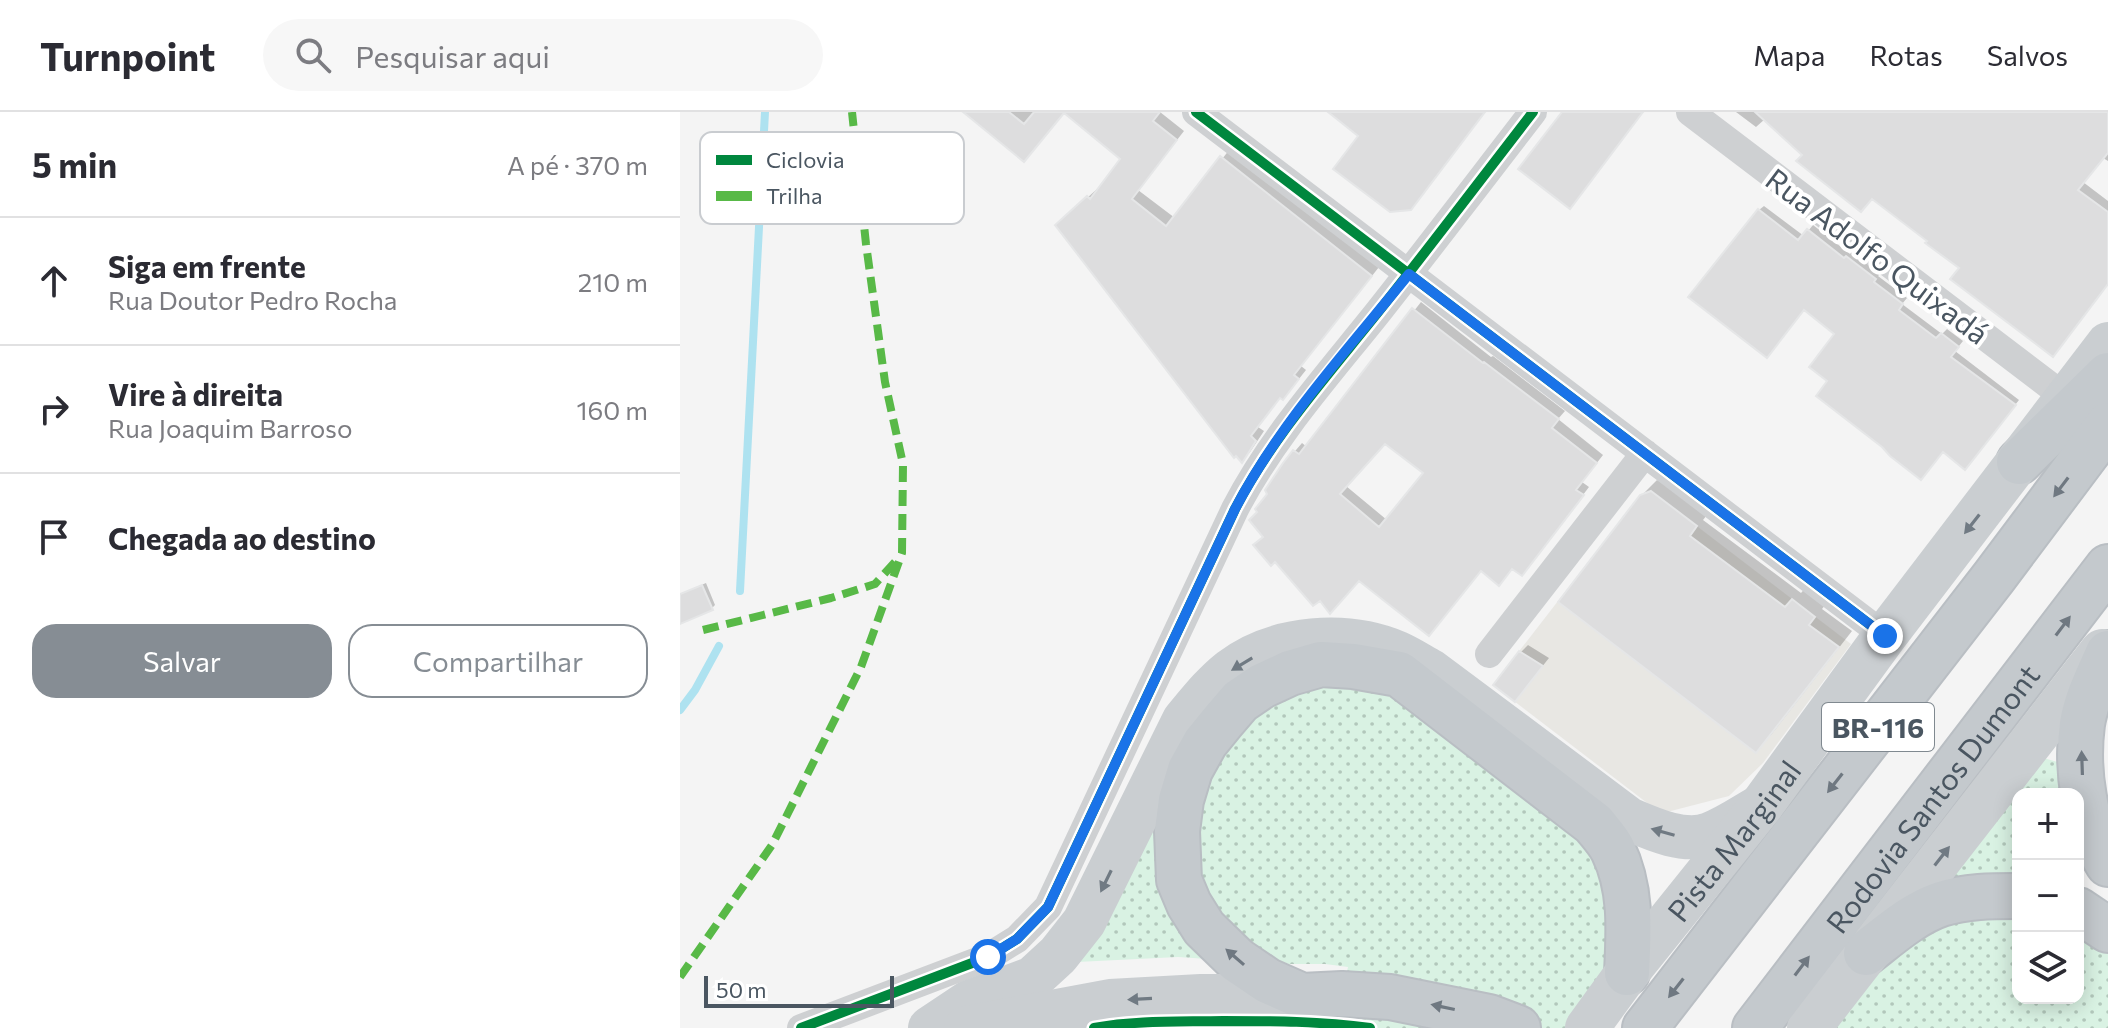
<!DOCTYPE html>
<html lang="pt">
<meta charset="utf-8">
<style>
:root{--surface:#fff;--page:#f7f7f7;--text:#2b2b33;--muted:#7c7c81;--line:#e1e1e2;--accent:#868d94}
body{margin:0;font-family:Commissioner,sans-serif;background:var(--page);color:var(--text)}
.controls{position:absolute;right:24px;bottom:24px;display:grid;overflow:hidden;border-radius:16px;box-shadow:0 4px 20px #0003}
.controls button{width:72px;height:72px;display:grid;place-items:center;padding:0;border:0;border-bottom:2px solid var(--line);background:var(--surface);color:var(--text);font:40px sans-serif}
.scale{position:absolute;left:24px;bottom:20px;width:190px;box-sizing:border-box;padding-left:8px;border:4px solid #4a5661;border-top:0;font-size:22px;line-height:28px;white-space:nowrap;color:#4a5661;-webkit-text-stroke:6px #fff;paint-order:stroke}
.stop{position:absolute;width:24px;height:24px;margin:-18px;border:6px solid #1a73e8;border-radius:50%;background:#fff}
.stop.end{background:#1a73e8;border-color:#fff;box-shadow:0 2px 8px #0008}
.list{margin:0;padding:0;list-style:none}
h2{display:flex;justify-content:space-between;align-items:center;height:104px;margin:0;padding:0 32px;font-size:34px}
h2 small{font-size:26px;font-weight:400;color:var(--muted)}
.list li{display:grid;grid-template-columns:52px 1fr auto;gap:24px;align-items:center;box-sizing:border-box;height:128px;padding:0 32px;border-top:2px solid var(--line)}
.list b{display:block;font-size:30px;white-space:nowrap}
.list p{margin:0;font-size:26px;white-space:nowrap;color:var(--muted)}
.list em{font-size:26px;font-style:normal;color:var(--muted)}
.actions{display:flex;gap:16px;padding:24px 32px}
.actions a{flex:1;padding:18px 0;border:2px solid var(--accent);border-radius:24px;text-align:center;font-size:28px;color:var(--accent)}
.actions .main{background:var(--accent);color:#fff}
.icon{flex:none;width:44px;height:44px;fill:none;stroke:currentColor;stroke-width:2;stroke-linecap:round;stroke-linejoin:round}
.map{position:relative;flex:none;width:1428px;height:916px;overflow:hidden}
header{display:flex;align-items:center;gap:48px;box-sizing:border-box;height:112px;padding:0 40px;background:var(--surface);border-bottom:2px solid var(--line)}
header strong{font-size:38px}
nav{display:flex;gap:44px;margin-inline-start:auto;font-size:28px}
.search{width:560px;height:72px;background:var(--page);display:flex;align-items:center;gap:20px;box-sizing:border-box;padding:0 28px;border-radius:44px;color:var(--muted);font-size:30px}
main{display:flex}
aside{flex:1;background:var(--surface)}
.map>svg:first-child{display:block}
.commercial{fill:#e8e7e3}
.grass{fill:url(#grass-dots)}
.shadow{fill:#0003;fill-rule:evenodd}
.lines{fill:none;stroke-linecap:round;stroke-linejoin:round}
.stream{stroke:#aee2f0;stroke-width:8}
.building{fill:#ddddde;stroke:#e5e6e7;stroke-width:2;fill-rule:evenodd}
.trunk-casing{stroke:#b9bec3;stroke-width:48}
.minor{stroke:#ced0d2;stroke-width:28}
.primary{stroke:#caced1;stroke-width:44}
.trunk{stroke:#c4c9cd;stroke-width:44}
.quiet{stroke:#58b947;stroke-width:8;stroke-dasharray:16 8;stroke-linecap:butt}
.cycleway-casing{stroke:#fff;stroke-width:15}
.cycleway{stroke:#00873e;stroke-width:10}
.oneway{fill:#6f7881}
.oneway2{fill:#707a83}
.route{stroke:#1a73e8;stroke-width:10}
.labels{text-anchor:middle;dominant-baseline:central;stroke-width:8;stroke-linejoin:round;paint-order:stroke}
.shield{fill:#fff;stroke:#808990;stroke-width:2}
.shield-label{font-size:28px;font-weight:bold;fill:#4a5661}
.street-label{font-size:30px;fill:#4a5661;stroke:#fff}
.key{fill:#fff;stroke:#c9ccd0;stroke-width:2}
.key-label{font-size:22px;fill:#4a5661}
</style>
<header>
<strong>Turnpoint</strong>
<div class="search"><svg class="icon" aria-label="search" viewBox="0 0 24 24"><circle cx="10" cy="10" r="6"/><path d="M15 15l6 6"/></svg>Pesquisar aqui</div>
<nav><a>Mapa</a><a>Rotas</a><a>Salvos</a></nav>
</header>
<main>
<aside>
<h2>5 min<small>A pé · 370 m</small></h2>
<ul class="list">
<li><svg class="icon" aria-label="ahead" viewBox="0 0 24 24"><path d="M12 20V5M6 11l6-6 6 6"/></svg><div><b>Siga em frente</b><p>Rua Doutor Pedro Rocha</p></div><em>210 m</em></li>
<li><svg class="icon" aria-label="right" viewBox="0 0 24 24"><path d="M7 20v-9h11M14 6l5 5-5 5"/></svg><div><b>Vire à direita</b><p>Rua Joaquim Barroso</p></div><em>160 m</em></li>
<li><svg class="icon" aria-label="arrive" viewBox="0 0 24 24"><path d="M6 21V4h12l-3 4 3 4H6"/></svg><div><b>Chegada ao destino</b></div></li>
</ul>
<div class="actions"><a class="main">Salvar</a><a>Compartilhar</a></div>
</aside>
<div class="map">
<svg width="1428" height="916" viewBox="0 0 1428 916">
<defs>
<pattern id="grass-dots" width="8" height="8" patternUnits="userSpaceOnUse" patternTransform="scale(2)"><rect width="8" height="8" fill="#d9f2e3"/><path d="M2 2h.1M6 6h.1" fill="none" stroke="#b2c7bb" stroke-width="1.8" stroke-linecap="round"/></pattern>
</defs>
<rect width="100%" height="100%" fill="#f4f4f4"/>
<path class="commercial" d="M971,379L1171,532L1083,651L1049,684L987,700L975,697L813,573L960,383Z"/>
<path class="grass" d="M631,570L717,578L919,736L938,836L891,916H654L668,855L645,852H609L575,840L552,821L520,769L515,746L519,681L567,599Z
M1360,645L1388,653L1389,682H1338V767L1258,777Z
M488,685L542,848L498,845L397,850Z
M1338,797V886H1398V811L1428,830V916H1150L1200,849L1248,811Z"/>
<path class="shadow" d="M290,0H384L353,39Z
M386,0H480L504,19L458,78L495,106L550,37L699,155L621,254L626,258L611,277L603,286L601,284L578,315L584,319L570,340L562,348L386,105L417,77L418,79L443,46Z
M1056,0H1428V49L1423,46L1403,70L1428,89V171L1281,156L1192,85L1125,42L1085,7L1076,15Z
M1084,94L1124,124L1133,113L1170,142L1172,140L1200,162L1198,164L1227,186L1222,192L1262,222L1267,217L1283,229L1275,239L1339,288L1290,350L1263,338L1150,268L1157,222L1079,98Z
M741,190L811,245L813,244L885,299L878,307L923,343L902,370L909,375L849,454L680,467L585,424L580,400L604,352L622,331L627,335ZM706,330L746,360L707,408L666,374Z
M977,368L1031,398L1023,408L1121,481L1128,473L1149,488L1142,497L1172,519L1091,623L1076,638L961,384Z
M26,471L35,493L32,496L0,509V482Z
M848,533L869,546L842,580L841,540Z"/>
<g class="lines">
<path class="stream" d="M60,479L85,0
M0,598L15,578L39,534"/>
</g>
<path class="building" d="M283,0H329L344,12L354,0H480L473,9L497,28L452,87L486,114L540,44L692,164L614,263L619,267L603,288L600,286L571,324L576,329L562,351L556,344L554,346L375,113L407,84L410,87L440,47L384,1L344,50Z
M648,0H805L731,98L710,100L653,57L678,24Z
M882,0H963L890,97L838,57Z
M1075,0H1428V41L1398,78L1428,100V172L1373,245L1270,167L1279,156L1245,131L1247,129L1192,87L1181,100L1116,49L1122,43Z
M1078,97L1118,128L1127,117L1164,146L1166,144L1196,167L1194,170L1223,192L1219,198L1256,226L1261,221L1279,235L1271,245L1336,293L1285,358L1263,340L1241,368L1210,344L1202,335L1136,284L1147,269L1129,255L1154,222L1124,198L1087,246L1008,185Z
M732,196L803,251L804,250L879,307L872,316L917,351L896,378L904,383L842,464L832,457L819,474L801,459L749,524L679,469L650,502L640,489L633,494L595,450L591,454L573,433L583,425L569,408L577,400L575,397L587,382L585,378L603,351L613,338L619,342ZM705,332L743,361L699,415L660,382Z
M971,379L1017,414L1010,424L1105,495L1112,487L1135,505L1129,513L1159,535L1076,641L878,490L960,383Z
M22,473L33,498L0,512V482Z
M839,539L863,554L835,590L813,573Z"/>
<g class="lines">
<defs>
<g id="trunk">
<path d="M1339,350L1428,263"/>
<path d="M1428,541C1418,564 1406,587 1402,612C1396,658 1404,712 1428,752"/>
<path d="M1398,798L1428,818"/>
<path d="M1186,841C1209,823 1234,801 1261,792C1286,784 1312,784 1338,784"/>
<path d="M838,916L809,905L710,885L662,882L622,884L588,869L557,848L524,816L509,792L499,768L497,719L501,688L510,658L525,631L542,610L560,589L582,574L610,561L641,552L673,554L719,562L914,712C920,720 928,728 933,738C952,777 949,819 947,861"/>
<path d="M965,916L1314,465L1428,313"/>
<path id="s2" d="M1075,916L1428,455"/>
</g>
</defs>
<use href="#trunk" class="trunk-casing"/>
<path class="minor" d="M516,0L1205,524
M1010,0L1386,286
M809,542L965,341
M121,916L308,845L337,827L368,795L555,397C593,324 648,263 699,199C751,133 802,66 853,0"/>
<g class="primary">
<path d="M250,916L289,890L353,866L378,843L404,810L504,608C519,590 533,572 551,558C596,524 667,519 718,541C729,546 740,553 751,559L949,707C972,717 1005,732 1030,722C1048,715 1065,703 1081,694"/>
<path d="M286,916L430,889L521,884H622"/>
<path id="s1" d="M907,916L947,861L1081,694L1205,524L1428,232"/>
<path d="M1129,916L1422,539"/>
</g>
<use href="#trunk" class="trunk"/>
<path class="quiet" d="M23,518L151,486L195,472L215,450
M0,865L92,733L181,555L222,441L223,352L205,270L186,132L172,0"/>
<defs>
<path id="cycleway" d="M516,0L1205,524
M121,916L308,845L337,827L368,795L555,397C593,324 648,263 699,199C751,133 802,66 853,0
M414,916C457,908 499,910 543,909C592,909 641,909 690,916"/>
</defs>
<use href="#cycleway" class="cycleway-casing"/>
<use href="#cycleway" class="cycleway"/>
</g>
<defs><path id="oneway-solid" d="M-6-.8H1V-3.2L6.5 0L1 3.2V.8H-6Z" transform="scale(2)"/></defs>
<g class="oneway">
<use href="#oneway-solid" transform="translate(1381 375) rotate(127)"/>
<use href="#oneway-solid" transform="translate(1383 514) rotate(-53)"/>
<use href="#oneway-solid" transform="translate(1402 651) rotate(-92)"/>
<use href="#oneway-solid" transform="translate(1155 671) rotate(128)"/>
<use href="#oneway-solid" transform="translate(555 845) rotate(-139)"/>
<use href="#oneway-solid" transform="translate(1122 854) rotate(-53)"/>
<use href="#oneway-solid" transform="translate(996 876) rotate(128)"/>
<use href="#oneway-solid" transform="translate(763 895) rotate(-168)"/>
</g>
<g class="oneway2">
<use href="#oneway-solid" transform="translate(1292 412) rotate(128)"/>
<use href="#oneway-solid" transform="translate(562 552) rotate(149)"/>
<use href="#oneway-solid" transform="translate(983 720) rotate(-164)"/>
<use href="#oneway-solid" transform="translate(1262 744) rotate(-52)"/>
<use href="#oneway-solid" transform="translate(426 769) rotate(116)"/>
<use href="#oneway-solid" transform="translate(460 887) rotate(177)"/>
</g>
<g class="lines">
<path class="route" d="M308,845L337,827L368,795L555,397C600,311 668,237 729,162L1205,524"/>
</g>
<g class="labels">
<rect class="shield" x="1142" y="591" width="112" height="48" rx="6"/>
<g class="shield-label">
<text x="1198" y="615">BR-116</text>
</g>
<g class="street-label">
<text transform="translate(1198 143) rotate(37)">Rua Adolfo Quixadá</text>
<text stroke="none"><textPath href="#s2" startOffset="290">Rodovia Santos Dumont</textPath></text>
<text stroke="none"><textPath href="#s1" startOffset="238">Pista Marginal</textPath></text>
</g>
</g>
<rect x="20" y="20" width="264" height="92" rx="12" class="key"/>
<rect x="36" y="43" width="36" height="10" fill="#00873e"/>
<rect x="36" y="79" width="36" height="10" fill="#58b947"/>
<g class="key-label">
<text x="86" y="56">Ciclovia</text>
<text x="86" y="92">Trilha</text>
</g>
</svg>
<div class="controls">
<button>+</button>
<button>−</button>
<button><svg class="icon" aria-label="layers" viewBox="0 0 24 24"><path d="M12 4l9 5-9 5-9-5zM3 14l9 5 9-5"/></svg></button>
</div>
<div class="scale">50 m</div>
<div class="stop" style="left:308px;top:845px"></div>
<div class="stop end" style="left:1205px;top:524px"></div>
</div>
</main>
